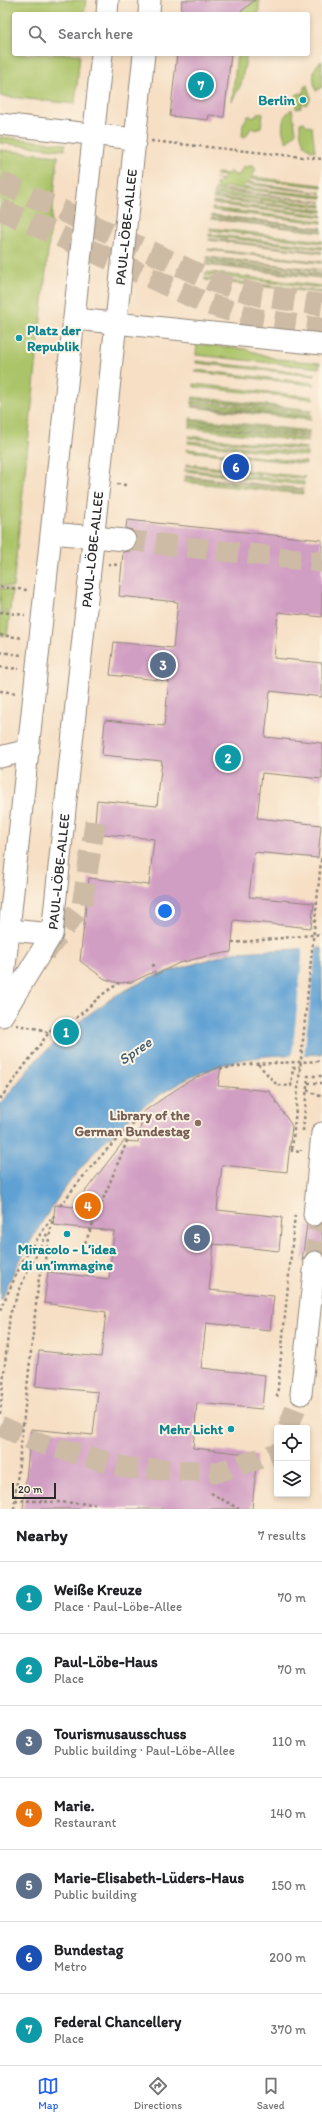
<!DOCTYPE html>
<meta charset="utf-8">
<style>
:root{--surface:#fff;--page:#f6f6f6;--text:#202124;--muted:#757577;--line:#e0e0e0;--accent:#2563eb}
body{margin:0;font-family:Itim,sans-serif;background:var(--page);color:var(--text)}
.controls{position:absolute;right:12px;bottom:12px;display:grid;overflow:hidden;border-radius:4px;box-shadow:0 2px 6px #0003}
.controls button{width:36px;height:36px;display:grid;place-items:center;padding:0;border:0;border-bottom:1px solid var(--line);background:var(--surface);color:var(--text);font:20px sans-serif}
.scale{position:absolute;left:12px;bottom:10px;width:44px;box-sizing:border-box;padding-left:4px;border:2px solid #2b2b2b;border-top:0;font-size:11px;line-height:14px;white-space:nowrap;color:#2b2b2b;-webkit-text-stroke:3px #fcf5e5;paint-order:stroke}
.you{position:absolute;left:165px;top:911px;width:14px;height:14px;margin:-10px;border:3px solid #fff;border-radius:50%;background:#1a73e8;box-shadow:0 0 0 6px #1a73e833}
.badge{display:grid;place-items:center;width:26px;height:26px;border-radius:50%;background:var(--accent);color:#fff;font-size:13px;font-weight:700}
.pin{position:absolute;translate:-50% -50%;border:2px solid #fff;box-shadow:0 1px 4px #0006}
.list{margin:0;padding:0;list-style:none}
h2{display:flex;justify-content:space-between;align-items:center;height:52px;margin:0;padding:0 16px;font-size:17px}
h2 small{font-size:13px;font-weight:400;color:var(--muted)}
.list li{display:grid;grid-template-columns:26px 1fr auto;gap:12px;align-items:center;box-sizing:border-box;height:72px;padding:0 16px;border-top:1px solid var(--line)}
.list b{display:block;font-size:15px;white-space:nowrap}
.list p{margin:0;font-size:13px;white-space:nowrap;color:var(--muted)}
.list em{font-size:13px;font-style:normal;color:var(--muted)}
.icon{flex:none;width:22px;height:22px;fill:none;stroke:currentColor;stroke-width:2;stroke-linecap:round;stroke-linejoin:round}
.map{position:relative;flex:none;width:322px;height:1509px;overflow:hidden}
.search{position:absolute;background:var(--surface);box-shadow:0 2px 6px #0003;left:12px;right:12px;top:12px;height:44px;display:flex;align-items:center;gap:10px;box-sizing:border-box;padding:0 14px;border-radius:4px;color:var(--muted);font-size:15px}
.sheet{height:556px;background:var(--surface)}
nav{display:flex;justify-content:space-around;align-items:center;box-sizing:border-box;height:56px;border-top:1px solid var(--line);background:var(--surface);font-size:11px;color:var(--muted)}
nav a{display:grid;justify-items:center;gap:2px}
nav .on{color:var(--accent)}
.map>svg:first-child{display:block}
.green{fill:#acc469;stroke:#6c784a}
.water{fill:#60a1d3;stroke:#46667f}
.pier{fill:#f6dfc4}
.building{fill:#d19ec3}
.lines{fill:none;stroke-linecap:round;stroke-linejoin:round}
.minor-tunnel{stroke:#cdbba5;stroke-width:21;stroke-dasharray:21 10;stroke-linecap:butt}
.highway-tunnel{stroke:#cdbba5;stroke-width:22;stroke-dasharray:22 11;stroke-linecap:butt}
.minor-casing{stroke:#908578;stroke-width:23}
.path{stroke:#908578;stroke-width:2.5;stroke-dasharray:3 3;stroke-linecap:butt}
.minor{stroke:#fff;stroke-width:21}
.path-bridge{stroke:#908578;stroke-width:2.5;stroke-dasharray:3 3;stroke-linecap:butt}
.culture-dot{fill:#0f9aa8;stroke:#fcf5e5;stroke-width:1.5}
.education-dot{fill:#8d6e63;stroke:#fcf5e5;stroke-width:1.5}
.labels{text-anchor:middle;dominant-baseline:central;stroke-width:4;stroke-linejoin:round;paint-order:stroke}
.culture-label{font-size:14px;font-weight:bold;fill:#0d838f;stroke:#fcf5e5;text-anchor:end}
.street-label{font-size:14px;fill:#2b2b2b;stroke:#fcf5e5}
.education-label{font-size:14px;font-weight:bold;fill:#785e54;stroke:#fcf5e5;text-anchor:end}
.water-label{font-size:15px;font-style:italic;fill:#405a6e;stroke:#fcf5e5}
</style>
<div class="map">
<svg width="322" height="1509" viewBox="0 0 322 1509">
<rect width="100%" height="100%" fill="#fcf5e5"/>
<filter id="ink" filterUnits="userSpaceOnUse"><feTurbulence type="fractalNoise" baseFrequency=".025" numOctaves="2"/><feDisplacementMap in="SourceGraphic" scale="8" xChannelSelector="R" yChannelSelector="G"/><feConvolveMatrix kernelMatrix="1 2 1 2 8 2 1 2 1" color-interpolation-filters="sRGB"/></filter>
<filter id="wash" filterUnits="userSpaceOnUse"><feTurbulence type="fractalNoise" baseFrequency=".012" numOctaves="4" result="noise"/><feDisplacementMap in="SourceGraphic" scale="16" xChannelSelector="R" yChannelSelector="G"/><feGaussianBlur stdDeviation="0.9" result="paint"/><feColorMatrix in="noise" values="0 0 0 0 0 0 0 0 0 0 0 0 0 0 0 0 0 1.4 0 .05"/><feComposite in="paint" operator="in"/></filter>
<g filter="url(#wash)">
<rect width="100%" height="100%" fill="#f6dfc4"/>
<path class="green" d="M0,0H86L84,14H14V54H80L75,104L0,96Z
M243,0H259V14H241Z
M237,54H247L241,84L232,101Z
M322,61V87L316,91C313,81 311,67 322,61Z
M307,85C309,95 314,97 306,105L301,103V108L296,109V95L300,93L303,95L304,87Z
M292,109L296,132L287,142C280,132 281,116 292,109Z
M259,113L263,114L261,127L256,130L252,127L245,137H242L243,124L248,116H251L253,118Z
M304,122L307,126L312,127L315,151C302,149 300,134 300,123Z
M0,137L65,144V150L0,143Z
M0,150L58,156L13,587L0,586Z
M253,166L256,170L252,177L322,185V187L250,179L247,182L322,193L245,184L242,187L322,196V198L224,187L221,189L322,202L214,190L219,189L215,184H219L221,181L215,179L222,180L225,176L216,175V173L227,174L231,171L234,175H239L243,167Z
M214,192L322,205V207L214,195Z
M213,197L322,210V212L213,199Z
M213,202L322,215V217L213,204Z
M212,208L322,221V223L212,210Z
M212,215L322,228V229L211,216Z
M211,218L322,231V232L211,219Z
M210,228L322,241V243L210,230Z
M209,234L322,247V249L209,236Z
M209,239L322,252V253L209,240Z
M208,249L322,262V263L208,250Z
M207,257L322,270V271L207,258Z
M207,260L322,274V275L207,262Z
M206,264L322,277V278L206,265Z
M206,272L322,286V288L205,275Z
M205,278L322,292V293L205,280Z
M197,344L245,349L276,359L320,363L319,368L196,355Z
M196,361L316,374L315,376L196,363Z
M195,370L314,383V385L195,372Z
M194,384L313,397V399L194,387Z
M193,397L312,410L311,412L192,399Z
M192,401L311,414V417L192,404Z
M192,406L311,418L310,420L192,407Z
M190,418L309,431V433L190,420Z
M190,421L309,435V437L190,424Z
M190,425L308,439V442L190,428Z
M189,436L307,448V450L189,438Z
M188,441L307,453V456L188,443Z
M187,449L306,462V464L187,451Z
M186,464L305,477L304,479L186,466Z
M185,469L304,482V485L185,471Z
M185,476L303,489V490L185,477Z
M185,479L303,492V494L184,482Z
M0,588L12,590L10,612L0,611Z
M0,613L10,614L7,636L0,635Z"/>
<path class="water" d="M322,948V1054C292,1055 261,1054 232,1062C121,1092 45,1202 0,1301V1105L36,1060L84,1018L115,996L151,977L234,952Z"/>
<path class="pier" d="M303,947H316L304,1057H292Z"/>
<g id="blocks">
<path class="building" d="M182,0H255L238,14H181Z
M177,54H231L224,117L209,115L208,120L170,116Z
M127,520L322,540V617L278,612L274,658L322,663V697L270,691L265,737L322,743V779L262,773L257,818L321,825L318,858L254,852L249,897L314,903L311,928L234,920L231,952L207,956L179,963L155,975V971L132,982L119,983L105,979L80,961L89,878L149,885L154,839L94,833L97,800L157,806L162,761L102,755L105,720L164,726L169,681L110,675L114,642L173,648L178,602L119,596L123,552L130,551L137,542L136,535L132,530L126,528Z
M221,1066L218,1086L269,1091L292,1126L287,1172L222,1165L217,1210L282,1217L279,1251L214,1244L209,1290L274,1296L270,1330L206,1323L201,1368L265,1375L262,1409L197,1403L193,1448L257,1455L252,1509H23L31,1429L93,1435L98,1392L35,1386L36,1382L39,1351L101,1357L106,1312L44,1303L48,1272L109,1279L114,1231L53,1225L55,1205L73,1207L124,1141L138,1142L143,1112L187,1082Z
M322,1223V1252L317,1250L311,1251L306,1255L302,1261L307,1224L313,1227Z"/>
</g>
</g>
<g filter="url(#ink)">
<use href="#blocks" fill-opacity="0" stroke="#908578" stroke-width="1"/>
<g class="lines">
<path class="minor-tunnel" d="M125,540L322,562
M45,953L82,905L96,818
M315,1262L320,1216
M0,1426L36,1442L128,1468L218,1472L277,1453
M288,1428L301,1394"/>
<path class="highway-tunnel" d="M0,182L215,282L261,296L322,305
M0,209L208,304L256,319L322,329"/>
<defs>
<g id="minor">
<path d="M107,14L108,0"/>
<path d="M149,14L150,0"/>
<path d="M0,124L135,139"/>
<path d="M75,319L322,344"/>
<path d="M52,533L125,540"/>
<path d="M0,757L29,750"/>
<path id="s1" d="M10,930L52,934L144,54"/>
<path d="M0,1014L102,54"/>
<path d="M2,1016L52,934"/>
<path d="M314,1215L322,1133"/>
<path d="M301,1394L315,1262"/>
</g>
</defs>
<use href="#minor" class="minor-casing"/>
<path class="path" d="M151,141L322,159
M117,484L126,485
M108,564L118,565
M0,587L27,590
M0,612L25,615
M0,635L23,638
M0,652L21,655
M0,667L19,669
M0,691L17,693
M321,861L322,857
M232,943L322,934
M152,966L156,964
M16,1025L40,1029L49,1033
M258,1064L277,1085L291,1086L293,1068L300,1067
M220,1069L252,1064L322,1061
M308,1083H322
M307,1090L322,1097
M0,1099L53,1027L75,1019L103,994L119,983
M303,1131L308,1076H322
M292,1149V1151L301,1152V1150
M60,1206C85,1173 110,1143 142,1117
M85,1243L127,1141V1129
M44,1267L50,1268L78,1263
M0,1310L23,1260L52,1217
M277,1397L295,1214
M0,1414L10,1314L24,1279L48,1232
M211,1493L239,1509
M15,1500L95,1504
M14,1509L39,1277C48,1258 48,1236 54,1215"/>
<use href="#minor" class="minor"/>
<path class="path-bridge" d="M292,1149L321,861"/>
</g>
</g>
<g class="culture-dot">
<circle cx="303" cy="100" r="4"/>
<circle cx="19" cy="338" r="4"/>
<circle cx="67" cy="1234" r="4"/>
<circle cx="231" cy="1429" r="4"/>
</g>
<circle class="education-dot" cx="198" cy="1123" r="4"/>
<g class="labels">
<g class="culture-label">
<text x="295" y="100">Berlin</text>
<text x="27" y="330" text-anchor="start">Platz der<tspan x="27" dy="16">Republik</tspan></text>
<text x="67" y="1249" text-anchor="middle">Miracolo - L’idea<tspan x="67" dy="16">di un’immagine</tspan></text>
<text x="223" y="1429">Mehr Licht</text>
</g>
<g class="street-label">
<text stroke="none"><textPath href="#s1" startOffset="753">PAUL-LÖBE-ALLEE</textPath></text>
<text stroke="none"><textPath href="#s1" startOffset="429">PAUL-LÖBE-ALLEE</textPath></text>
<text stroke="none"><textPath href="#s1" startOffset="105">PAUL-LÖBE-ALLEE</textPath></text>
</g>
<g class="education-label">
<text x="190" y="1115">Library of the<tspan x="190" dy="16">German Bundestag</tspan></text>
</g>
<g class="water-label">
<text transform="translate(135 1051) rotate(-35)">Spree</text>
</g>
</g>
</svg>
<div class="controls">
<button><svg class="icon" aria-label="locate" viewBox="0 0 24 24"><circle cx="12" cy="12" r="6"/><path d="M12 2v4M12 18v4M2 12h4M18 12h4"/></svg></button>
<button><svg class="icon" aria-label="layers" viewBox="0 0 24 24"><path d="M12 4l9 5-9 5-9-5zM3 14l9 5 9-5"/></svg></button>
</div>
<div class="scale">20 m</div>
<div class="you"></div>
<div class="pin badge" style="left:66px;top:1032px;background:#0f9aa8">1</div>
<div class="pin badge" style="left:228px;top:758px;background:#0f9aa8">2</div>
<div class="pin badge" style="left:163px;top:665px;background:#5c6f8a">3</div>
<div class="pin badge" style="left:88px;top:1206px;background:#e8710a">4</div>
<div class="pin badge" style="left:197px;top:1238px;background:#5c6f8a">5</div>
<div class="pin badge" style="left:236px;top:467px;background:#1a4fb4">6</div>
<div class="pin badge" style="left:201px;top:85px;background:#0f9aa8">7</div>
<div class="search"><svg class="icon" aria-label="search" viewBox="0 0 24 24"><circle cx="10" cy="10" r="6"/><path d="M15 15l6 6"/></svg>Search here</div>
</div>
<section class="sheet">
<h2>Nearby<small>7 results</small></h2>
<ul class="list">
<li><span class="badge" style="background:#0f9aa8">1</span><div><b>Weiße Kreuze</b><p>Place · Paul-Löbe-Allee</p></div><em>70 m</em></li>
<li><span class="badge" style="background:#0f9aa8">2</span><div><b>Paul-Löbe-Haus</b><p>Place</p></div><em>70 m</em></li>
<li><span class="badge" style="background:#5c6f8a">3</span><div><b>Tourismusausschuss</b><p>Public building · Paul-Löbe-Allee</p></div><em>110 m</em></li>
<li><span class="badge" style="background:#e8710a">4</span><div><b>Marie.</b><p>Restaurant</p></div><em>140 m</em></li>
<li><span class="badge" style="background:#5c6f8a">5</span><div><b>Marie-Elisabeth-Lüders-Haus</b><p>Public building</p></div><em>150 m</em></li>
<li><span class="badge" style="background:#1a4fb4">6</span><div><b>Bundestag</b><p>Metro</p></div><em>200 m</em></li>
<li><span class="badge" style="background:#0f9aa8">7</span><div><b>Federal Chancellery</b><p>Place</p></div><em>370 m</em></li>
</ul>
</section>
<nav>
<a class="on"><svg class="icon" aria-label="map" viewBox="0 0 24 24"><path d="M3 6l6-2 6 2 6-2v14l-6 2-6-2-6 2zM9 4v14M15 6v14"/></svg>Map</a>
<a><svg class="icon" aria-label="directions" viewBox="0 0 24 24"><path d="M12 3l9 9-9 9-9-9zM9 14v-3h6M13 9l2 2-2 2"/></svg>Directions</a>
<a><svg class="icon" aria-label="saved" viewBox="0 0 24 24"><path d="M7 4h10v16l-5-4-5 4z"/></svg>Saved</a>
</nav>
